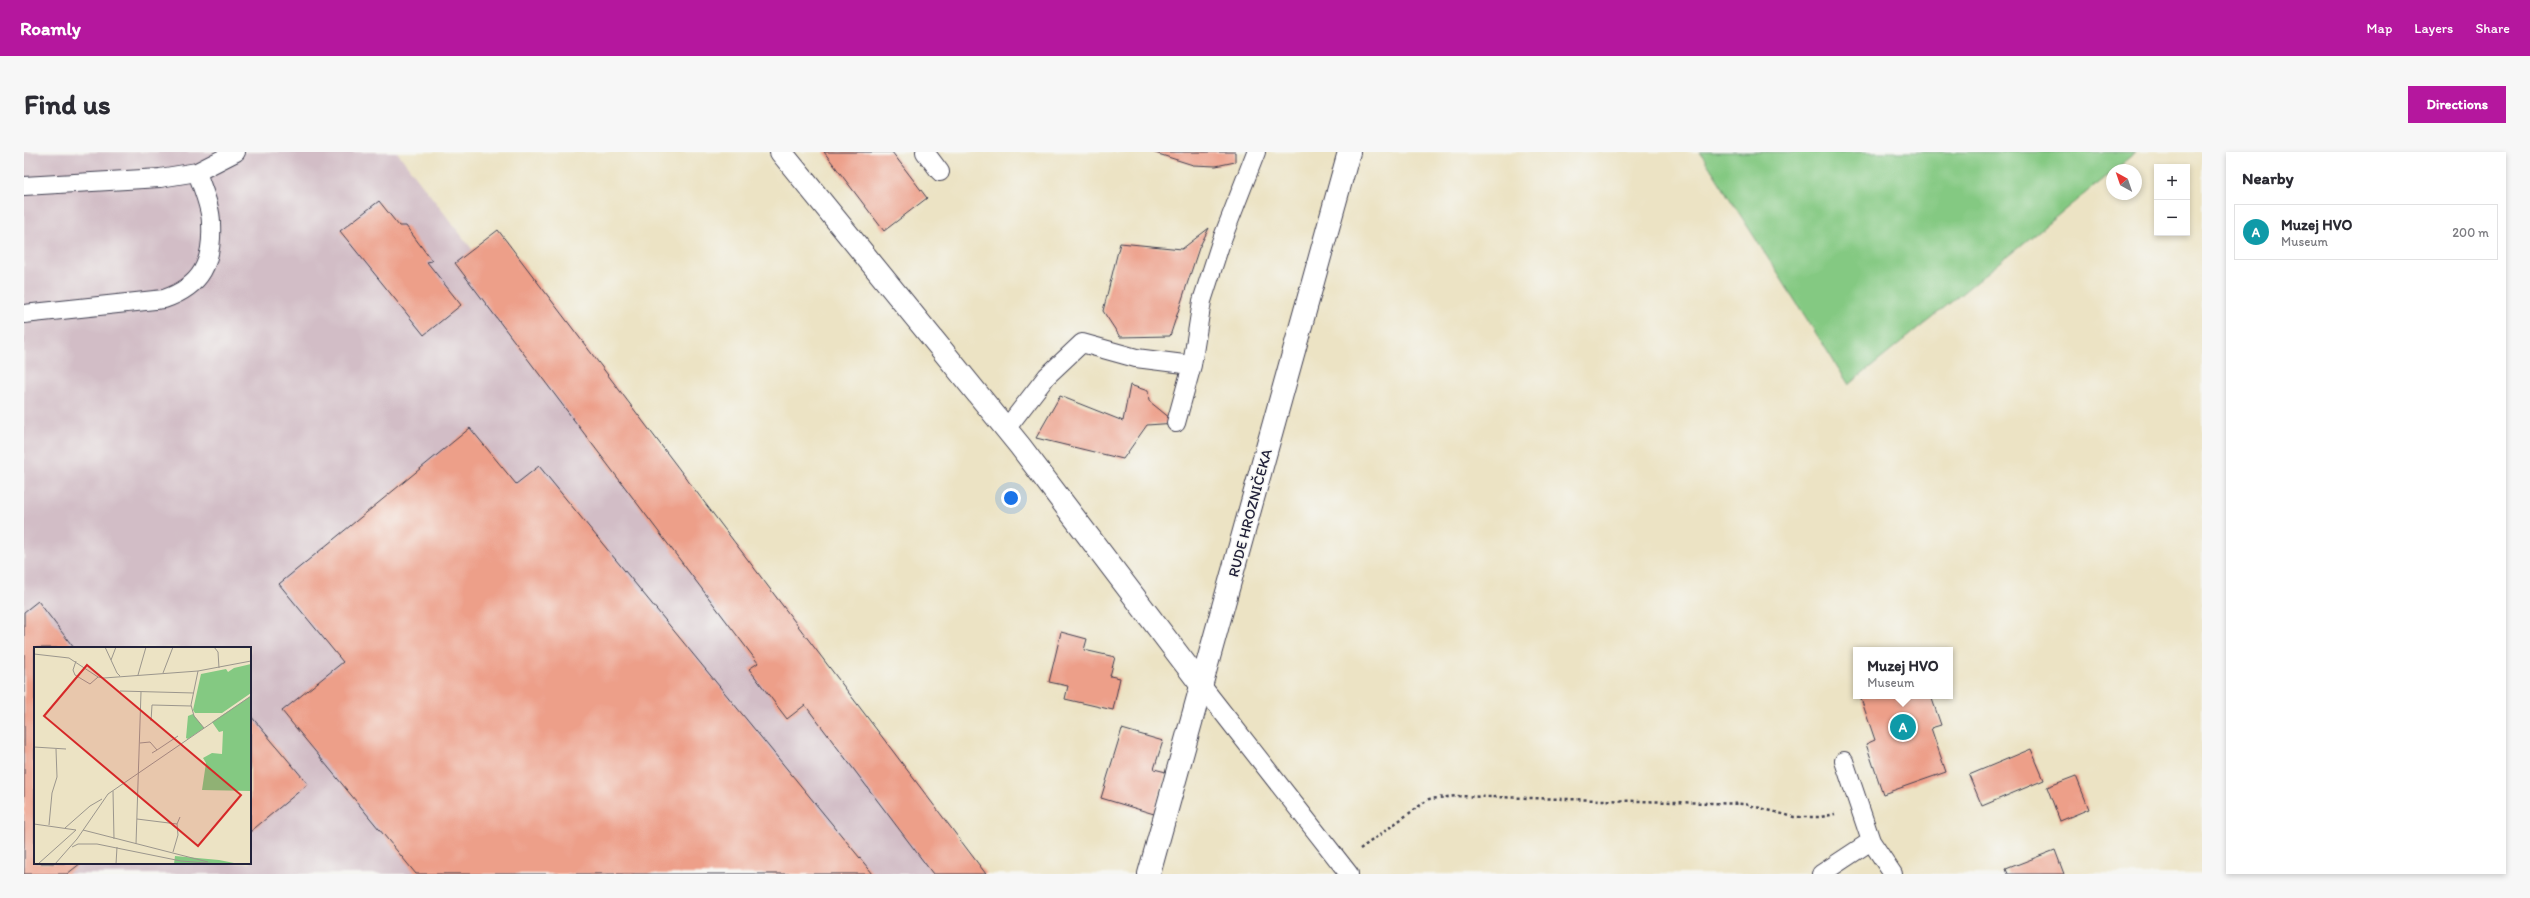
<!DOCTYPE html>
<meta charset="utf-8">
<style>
:root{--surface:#fff;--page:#f7f7f7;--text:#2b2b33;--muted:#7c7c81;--line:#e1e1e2;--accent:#b5179e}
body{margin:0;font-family:Itim,sans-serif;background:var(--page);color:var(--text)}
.controls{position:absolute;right:12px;top:12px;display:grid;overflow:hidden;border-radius:0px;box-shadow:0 2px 6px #0003}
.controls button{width:36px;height:36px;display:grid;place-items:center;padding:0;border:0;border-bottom:1px solid var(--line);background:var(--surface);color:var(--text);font:20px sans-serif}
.compass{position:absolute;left:2082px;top:12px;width:36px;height:36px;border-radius:50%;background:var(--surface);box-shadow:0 2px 6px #0003;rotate:320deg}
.you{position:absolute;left:987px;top:346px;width:14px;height:14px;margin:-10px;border:3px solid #fff;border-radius:50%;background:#1a73e8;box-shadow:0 0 0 6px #1a73e833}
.badge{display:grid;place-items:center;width:26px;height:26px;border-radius:50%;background:var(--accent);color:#fff;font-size:13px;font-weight:700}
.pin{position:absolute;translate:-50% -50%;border:2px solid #fff;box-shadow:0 1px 4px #0006}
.popup{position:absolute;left:1829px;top:495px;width:100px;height:52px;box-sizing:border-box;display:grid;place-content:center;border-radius:0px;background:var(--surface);filter:drop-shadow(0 1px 3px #0005);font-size:13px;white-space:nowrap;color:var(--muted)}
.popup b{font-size:15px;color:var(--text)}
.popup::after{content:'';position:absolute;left:50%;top:100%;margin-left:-8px;border:8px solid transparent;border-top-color:var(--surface)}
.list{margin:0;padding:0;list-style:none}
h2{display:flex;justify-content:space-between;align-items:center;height:52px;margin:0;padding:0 16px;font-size:17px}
h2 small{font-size:13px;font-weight:400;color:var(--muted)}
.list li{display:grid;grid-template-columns:26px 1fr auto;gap:12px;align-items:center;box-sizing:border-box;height:56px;margin:0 8px 8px;padding:0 8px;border:1px solid var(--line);border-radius:0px}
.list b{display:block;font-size:15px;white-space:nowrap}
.list p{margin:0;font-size:13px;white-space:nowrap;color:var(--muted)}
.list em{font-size:13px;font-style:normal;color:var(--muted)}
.map{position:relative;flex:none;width:2178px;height:722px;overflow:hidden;border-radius:0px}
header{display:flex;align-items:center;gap:24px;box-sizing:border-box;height:56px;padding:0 20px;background:var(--accent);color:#fff}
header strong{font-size:19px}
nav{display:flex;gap:22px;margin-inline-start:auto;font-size:14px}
.intro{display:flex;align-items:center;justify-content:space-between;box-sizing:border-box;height:96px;padding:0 24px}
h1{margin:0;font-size:28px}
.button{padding:10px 18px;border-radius:0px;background:var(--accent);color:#fff;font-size:14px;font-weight:700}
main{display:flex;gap:24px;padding:0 24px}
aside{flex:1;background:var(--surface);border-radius:0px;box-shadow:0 2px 6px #0003}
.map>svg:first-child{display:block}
.industrial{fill:#d2bdc6;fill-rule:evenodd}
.green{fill:#84c982;stroke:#53765e}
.building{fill:#ed9f89}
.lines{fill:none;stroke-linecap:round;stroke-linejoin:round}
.service-casing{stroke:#403f50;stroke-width:20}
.minor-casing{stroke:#403f50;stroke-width:24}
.tertiary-casing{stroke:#403f50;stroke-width:24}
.path{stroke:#403f50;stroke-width:2.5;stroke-dasharray:3 3;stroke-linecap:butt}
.service{stroke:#fff;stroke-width:18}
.minor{stroke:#fff;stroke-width:22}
.tertiary{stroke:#fff;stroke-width:22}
.labels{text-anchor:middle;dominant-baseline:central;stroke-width:3;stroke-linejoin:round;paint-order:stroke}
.street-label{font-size:15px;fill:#22223b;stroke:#f6f6f2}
.inset-road{fill:none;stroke:#9b968d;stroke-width:1}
.view{fill:#d62828;fill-opacity:0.15;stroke:#d62828;stroke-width:2}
.inset-edge{fill:none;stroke:#22223b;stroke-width:2}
</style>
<header>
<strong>Roamly</strong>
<nav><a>Map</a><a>Layers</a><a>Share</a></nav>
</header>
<div class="intro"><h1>Find us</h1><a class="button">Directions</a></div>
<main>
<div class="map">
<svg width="2178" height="722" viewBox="0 0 2178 722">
<rect width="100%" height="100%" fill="#f6f6f2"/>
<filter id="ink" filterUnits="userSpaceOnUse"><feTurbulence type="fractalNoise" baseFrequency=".025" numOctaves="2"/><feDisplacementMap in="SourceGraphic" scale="8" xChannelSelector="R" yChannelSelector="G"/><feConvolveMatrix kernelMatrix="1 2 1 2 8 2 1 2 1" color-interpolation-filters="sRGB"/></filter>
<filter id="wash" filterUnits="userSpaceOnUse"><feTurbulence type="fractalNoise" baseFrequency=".012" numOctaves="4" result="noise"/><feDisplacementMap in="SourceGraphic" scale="16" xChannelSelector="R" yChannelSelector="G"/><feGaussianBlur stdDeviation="0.9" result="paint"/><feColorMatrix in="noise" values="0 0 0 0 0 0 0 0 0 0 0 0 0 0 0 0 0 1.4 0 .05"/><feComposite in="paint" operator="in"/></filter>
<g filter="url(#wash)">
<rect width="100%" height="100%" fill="#ece3c4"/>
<path class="industrial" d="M0,0H373L930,722H0ZM11,496H226V711H11Z"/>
<path class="green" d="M1676,0H2112L1825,233Z"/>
<g id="blocks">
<path class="building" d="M800,0H868L903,46L860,79Z
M1128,0H1211V10L1192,14L1169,13Z
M355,49L375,74H382L408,109L403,110L437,153L400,183L316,79Z
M1185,76L1175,96L1146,184L1096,185L1079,159L1096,91L1158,97Z
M474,78L962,722H909L781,553L763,567L725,517L734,511L431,111Z
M1106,233L1124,239L1125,249L1152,271L1123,273L1099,307L1012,286L1036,244L1099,269Z
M446,276L492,332L515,314L849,722H392L258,559L319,510L255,432Z
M14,449L50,496H11V711H57L43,722H0V460Z
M1037,480L1063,487L1060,498L1091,505L1086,524L1096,526L1089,558L1041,547L1044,534L1025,530Z
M1836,544H1907L1917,573L1907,576L1922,620L1859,642L1842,592L1851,588Z
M226,563L284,632L226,680Z
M1098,577L1139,589L1130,617L1142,620L1130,662L1077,646Z
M2007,597L2020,628L1958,654L1945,623Z
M2052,624L2065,657L2036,669L2023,635Z
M2031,698L2040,722H1984L1982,717Z"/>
</g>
</g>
<g filter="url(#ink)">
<use href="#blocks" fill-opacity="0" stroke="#403f50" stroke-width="1"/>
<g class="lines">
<defs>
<path id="service" d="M901,0L916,20
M0,34L136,26L173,20L212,0
M0,162L140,147C178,134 189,110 187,71C187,55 178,36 173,20
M1168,213L1178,149L1197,90L1232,0
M982,277L1023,224L1058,191L1112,206L1168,213L1152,271
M1178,534L1325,722
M1847,689L1869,722
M1797,722L1847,689L1820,609"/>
<path id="minor" d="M757,0L996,294L1178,534"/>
<path id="tertiary" d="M1125,722L1325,0"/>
</defs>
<use href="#service" class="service-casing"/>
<use href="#minor" class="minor-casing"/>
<use href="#tertiary" class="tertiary-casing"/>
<path class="path" d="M1336,697L1405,647L1432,644L1721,652L1770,665H1797L1811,662"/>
<use href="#service" class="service"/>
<use href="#minor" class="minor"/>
<use href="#tertiary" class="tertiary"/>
</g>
</g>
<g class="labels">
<g class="street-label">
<text transform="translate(1226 361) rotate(-75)">RUDE HROZNIČEKA</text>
</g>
</g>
<g transform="translate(10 495)">
<rect width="217" height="217" fill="#ece3c4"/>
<path d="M217,17V46L188,66H161L159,63L167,27L192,22L194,25L200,21ZM217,49V144L168,143L172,116L169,111L178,106L188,107L189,84L185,85L178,75ZM159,67L170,81L154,92L152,91L154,69ZM141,209L185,213L205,217H140Z" fill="#84c982"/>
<path class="inset-road" d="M71,0L83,26L86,29M180,0L184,5L185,21M0,7L35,11L64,30L70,31L164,24L217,14M77,13L82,0M42,14L39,23L41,28L56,37L64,30M164,24L157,58L160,69L170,81M129,26L139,0M104,28L112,0M86,44L160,46M117,74L118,58L157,59M106,96L116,95L123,103L118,106M0,100L32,102M123,103L144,89M79,144L80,192M103,172L143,177L146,170M0,177L42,183L4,217M15,178L18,146L23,130L22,102M31,181L56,159L68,152M49,183L174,215M102,197L107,45M38,200L44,197H63L147,214L185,217M139,205L144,188L143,177M21,217L43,192L74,147L217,49M82,217L83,200"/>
<path class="view" d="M53,18L207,148L164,199L10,69Z"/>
<rect width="217" height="217" class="inset-edge"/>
</g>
</svg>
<div class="controls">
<button>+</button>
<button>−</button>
</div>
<svg class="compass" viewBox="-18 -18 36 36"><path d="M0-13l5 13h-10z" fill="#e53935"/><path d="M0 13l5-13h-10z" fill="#7c7c81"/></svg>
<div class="you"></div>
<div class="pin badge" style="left:1879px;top:575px;background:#0f9aa8">A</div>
<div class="popup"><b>Muzej HVO</b>Museum</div>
</div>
<aside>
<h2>Nearby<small></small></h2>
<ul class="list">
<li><span class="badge" style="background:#0f9aa8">A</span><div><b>Muzej HVO</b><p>Museum</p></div><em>200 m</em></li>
</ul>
</aside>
</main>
